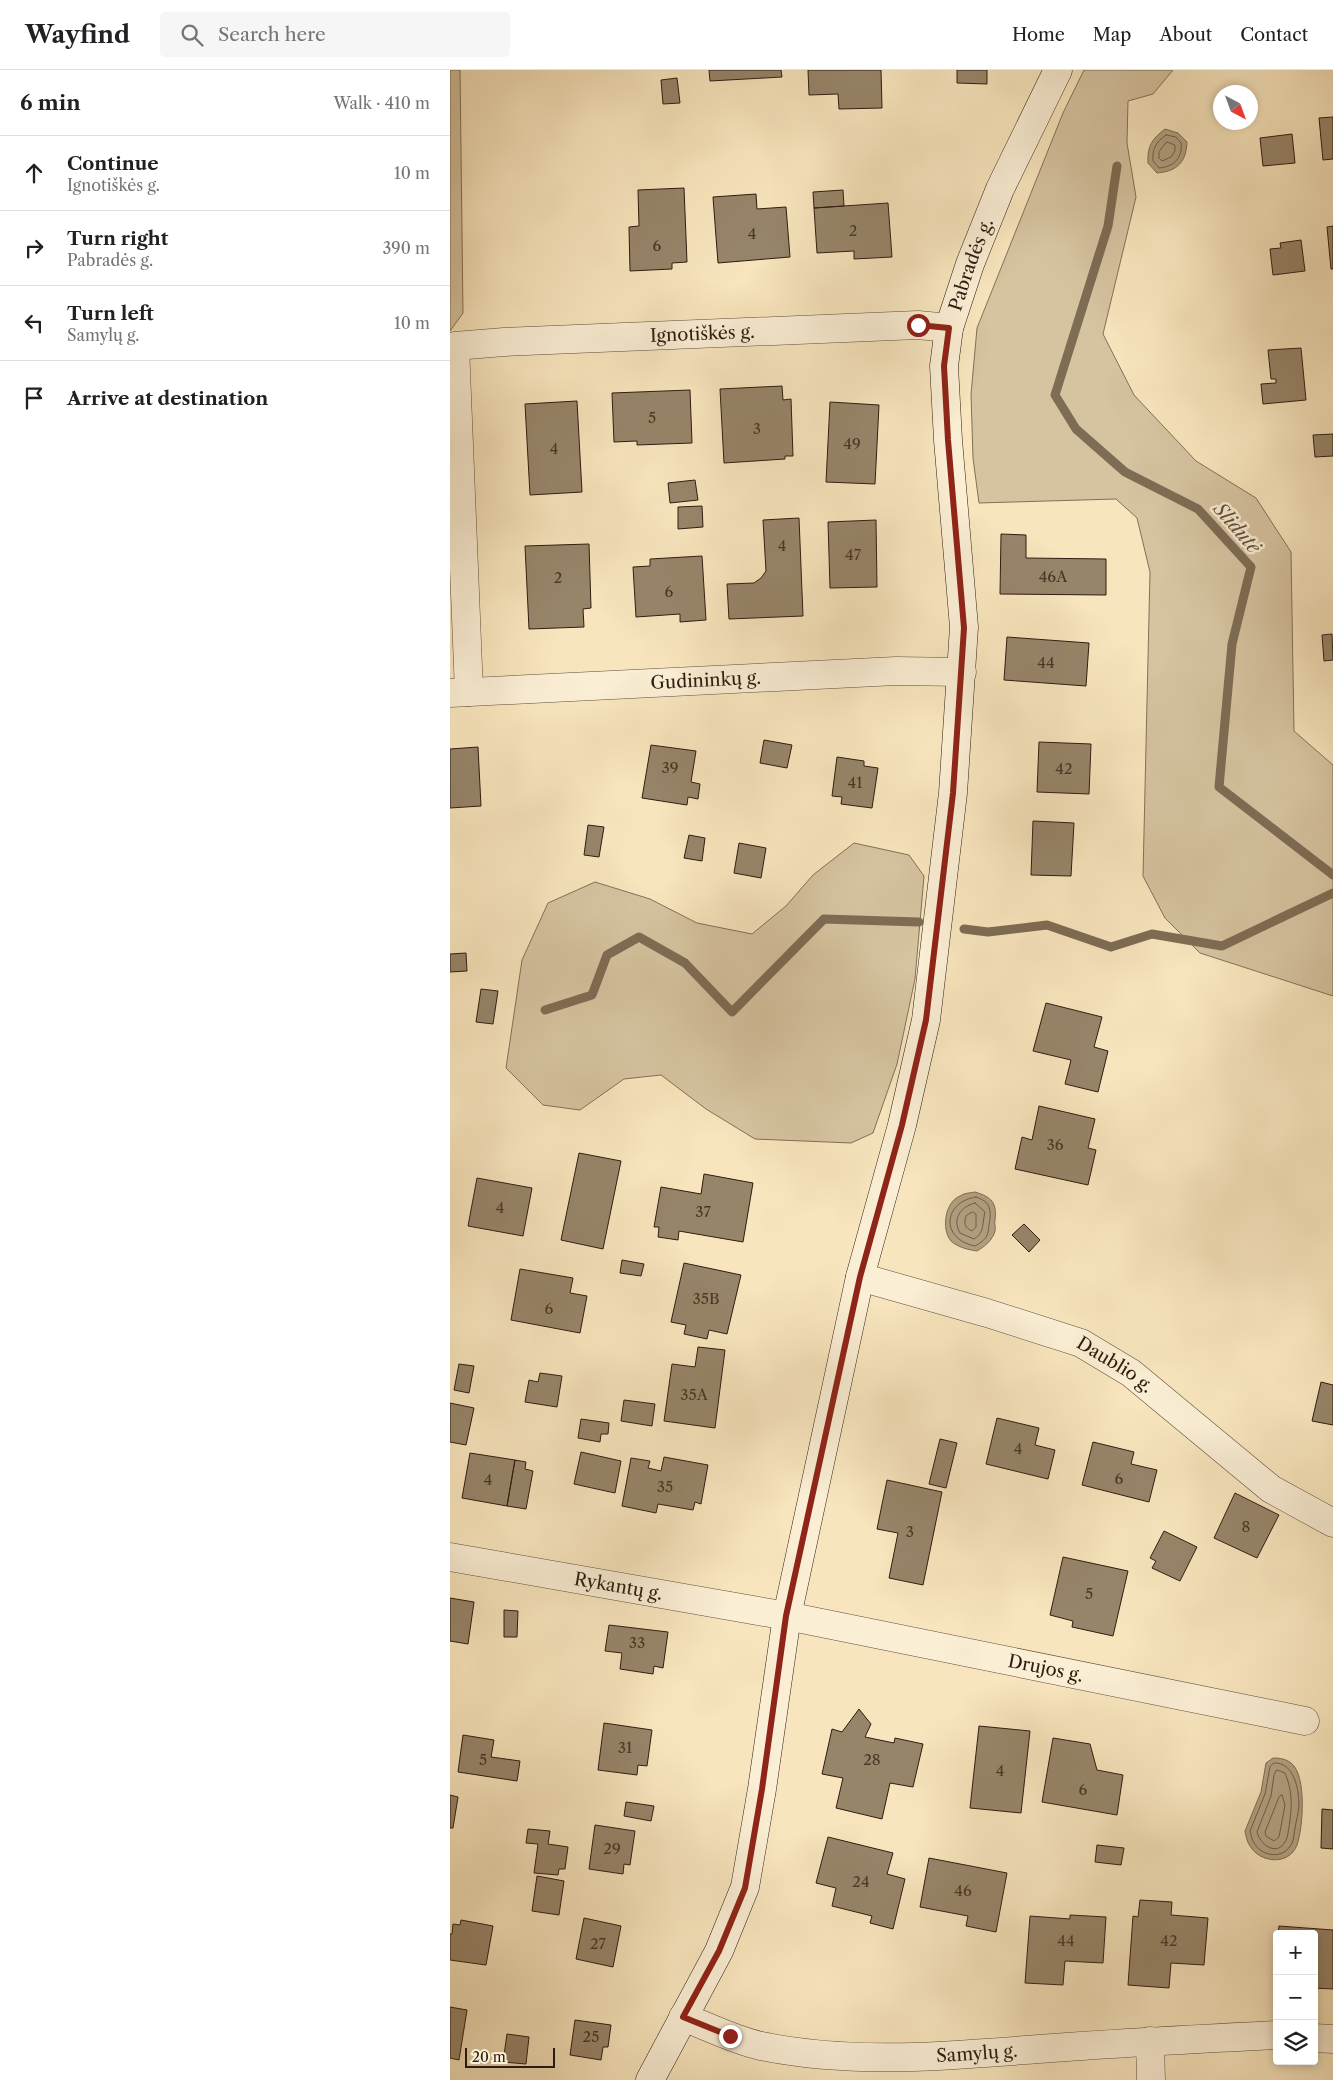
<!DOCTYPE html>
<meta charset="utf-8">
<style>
:root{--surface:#fff;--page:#f6f6f6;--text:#202124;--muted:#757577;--line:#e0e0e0}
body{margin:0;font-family:"Libre Caslon Text",serif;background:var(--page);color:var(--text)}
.controls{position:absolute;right:15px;bottom:15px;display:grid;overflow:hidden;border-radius:5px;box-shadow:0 2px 8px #0003}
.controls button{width:45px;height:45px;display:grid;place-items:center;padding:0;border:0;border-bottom:1px solid var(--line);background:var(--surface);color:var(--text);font:25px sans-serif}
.compass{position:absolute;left:763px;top:15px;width:45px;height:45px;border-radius:50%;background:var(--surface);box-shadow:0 2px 8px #0003;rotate:139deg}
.scale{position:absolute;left:15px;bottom:12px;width:90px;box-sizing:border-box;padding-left:5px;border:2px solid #2e1c10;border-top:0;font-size:14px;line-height:18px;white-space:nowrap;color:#2e1c10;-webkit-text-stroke:4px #faeed4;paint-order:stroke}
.stop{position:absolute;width:15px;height:15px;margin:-11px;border:4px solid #8f2418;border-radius:50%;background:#fff}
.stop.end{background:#8f2418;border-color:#fff;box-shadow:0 1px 5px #0008}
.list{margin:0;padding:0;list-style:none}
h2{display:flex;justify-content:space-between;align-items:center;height:65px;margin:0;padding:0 20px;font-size:21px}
h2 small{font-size:16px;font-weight:400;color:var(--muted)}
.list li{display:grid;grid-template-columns:32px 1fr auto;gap:15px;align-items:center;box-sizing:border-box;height:75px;padding:0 20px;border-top:1px solid var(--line)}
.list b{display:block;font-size:19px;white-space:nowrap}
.list p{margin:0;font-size:16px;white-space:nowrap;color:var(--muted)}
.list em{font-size:16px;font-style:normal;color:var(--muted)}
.icon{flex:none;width:28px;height:28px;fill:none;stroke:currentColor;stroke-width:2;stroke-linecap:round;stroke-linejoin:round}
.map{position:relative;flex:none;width:883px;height:2010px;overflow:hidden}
header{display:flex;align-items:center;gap:30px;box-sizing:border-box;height:70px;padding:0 25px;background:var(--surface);border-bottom:1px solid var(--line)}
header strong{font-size:24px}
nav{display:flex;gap:28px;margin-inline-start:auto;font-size:18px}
.search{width:350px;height:45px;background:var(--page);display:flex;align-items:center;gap:12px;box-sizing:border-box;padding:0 18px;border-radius:5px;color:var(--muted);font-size:19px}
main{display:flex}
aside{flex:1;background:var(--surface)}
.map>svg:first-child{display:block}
.green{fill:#d6c3a0;stroke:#827058}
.water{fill:#b3a182;stroke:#7e6c54}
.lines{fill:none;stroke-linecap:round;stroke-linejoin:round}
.shore{stroke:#705e49;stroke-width:1}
.stream{stroke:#7e6c54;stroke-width:9}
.building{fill:#97856a;stroke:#2e1c10}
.street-casing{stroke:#604e3b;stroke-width:29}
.secondary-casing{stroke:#2e1c10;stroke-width:29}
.street{stroke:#faeed4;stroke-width:28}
.secondary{stroke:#faeed4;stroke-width:28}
.route{stroke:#8f2418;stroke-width:6}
.labels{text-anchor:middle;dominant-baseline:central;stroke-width:5;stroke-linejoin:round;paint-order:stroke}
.number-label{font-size:15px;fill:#483626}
.street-label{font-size:18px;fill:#2e1c10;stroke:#faeed4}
.water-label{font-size:19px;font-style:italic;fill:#63513e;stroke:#faeed4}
</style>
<header>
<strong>Wayfind</strong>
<div class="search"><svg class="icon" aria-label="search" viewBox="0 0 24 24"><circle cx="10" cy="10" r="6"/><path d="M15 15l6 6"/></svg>Search here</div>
<nav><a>Home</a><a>Map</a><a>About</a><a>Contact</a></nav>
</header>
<main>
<aside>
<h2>6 min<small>Walk · 410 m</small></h2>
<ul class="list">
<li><svg class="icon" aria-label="ahead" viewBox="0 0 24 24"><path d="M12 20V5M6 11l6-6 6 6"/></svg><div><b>Continue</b><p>Ignotiškės g.</p></div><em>10 m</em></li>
<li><svg class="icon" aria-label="right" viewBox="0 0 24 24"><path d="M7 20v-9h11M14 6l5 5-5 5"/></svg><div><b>Turn right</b><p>Pabradės g.</p></div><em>390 m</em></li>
<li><svg class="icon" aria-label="left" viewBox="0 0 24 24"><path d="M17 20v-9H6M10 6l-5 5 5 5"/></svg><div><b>Turn left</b><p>Samylų g.</p></div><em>10 m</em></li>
<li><svg class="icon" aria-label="arrive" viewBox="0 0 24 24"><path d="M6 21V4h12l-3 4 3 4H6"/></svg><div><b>Arrive at destination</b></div></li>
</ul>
</aside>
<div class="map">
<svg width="883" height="2010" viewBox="0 0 883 2010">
<rect width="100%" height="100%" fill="#f8e5bd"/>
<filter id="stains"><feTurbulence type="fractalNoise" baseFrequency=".004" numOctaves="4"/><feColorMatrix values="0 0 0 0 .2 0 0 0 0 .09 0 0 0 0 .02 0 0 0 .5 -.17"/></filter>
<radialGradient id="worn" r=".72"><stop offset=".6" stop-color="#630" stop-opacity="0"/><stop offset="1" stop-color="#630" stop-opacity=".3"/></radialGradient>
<path class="green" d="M0,0H10L13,243L0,261Z
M634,0H723L703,24L678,31L677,73L686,127L653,264L684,325L746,391L806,428L841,482L844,661L883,695V926L750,883L715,848L693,806L700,502L687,448L666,429L529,433L523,388L521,324L527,258L613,43Z
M404,773L459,785L474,806L465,909L447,994L423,1063L401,1073L305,1069L256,1039L211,1005L174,1009L130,1040L93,1035L56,998L72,890L98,833L145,812L200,829L247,853L302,864L336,836L363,805Z"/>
<path class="water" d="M715,59L728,63L737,72C736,92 728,101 707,103L698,93C697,76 702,69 715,59Z
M525,1122C542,1127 547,1133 545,1150C544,1153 546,1158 545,1161C543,1170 534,1177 527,1181C519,1180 507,1177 501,1171C491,1159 495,1132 510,1126C514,1123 520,1123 525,1122Z
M823,1688C830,1688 836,1689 841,1693C857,1705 853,1758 847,1775C839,1796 810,1793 800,1776C797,1772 796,1766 795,1761L811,1722L816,1693Z"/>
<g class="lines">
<path class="shore" d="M716,65L726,67L731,73C733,87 724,97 709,98L703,91C702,79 706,72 716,65Z
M717,72L725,75V81L721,87L712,91L709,88V82Z
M526,1127C538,1131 541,1136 540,1149C537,1163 541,1167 525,1176C490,1169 493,1132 526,1127Z
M525,1133L535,1142C532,1153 535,1163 524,1169L510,1163C502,1149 510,1137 525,1133Z
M523,1142L526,1144V1157L522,1161C514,1157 514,1154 516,1146Z
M824,1693C844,1692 849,1719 849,1735C849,1742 846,1751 845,1758C844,1763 844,1769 842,1773C834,1790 812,1787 804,1773C802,1770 801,1765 800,1761L815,1724L820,1697Z
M827,1700L835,1703C843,1722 842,1737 839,1757C838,1761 838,1768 835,1772C826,1787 810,1774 807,1762L821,1726L824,1705Z
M832,1725L835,1735L829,1767L824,1771L816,1766L815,1762L829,1727Z"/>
<path class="stream" d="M667,96L658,156L605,325L626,359L675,402L748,439L801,497L782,574L769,717L883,805
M514,859L538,862L597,855L661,877L702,864L772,876L883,823
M95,940L142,925L157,885L189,867L235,893L282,942L374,849L469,852"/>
</g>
<path class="building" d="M259,0H331L332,7L260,11Z
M358,0H431L432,38L389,39L388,24L359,25Z
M507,0H537V14L507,13Z
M227,8L230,33L213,34L211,10Z
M883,47V89L873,90L869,48Z
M842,64L845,93L813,96L810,68Z
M234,118L237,192L222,193V199L180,201L179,157L189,156L188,120Z
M393,120L394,136L364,138L363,122Z
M306,124L307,139L336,137L340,187L268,193L263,127Z
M438,133L442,187L404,189V181L367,183L364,138Z
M883,156V199H881L877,157Z
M851,170L855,201L823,205L820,179L831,178L830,173Z
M851,278L856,330L813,334L811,314L826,313V309H821L818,280Z
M332,316L333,330L341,329L343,386H335V389L274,393L270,319Z
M240,320L242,373L187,375V371L164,372L162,323Z
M127,331L132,422L80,425L75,334Z
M380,332L429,335L425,414L376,412Z
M883,364V386L865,387L863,365Z
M245,410L248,430L220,433L218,413Z
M252,436L253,457L228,459V437Z
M349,448L353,546L279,549L277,514L304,513L311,508L316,501L313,450Z
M426,450L427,517L380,518L378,452Z
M551,464L576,465V488L656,489V525L550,524Z
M139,474L141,538L133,539L134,557L79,559L75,476Z
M252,486L256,550L230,552V544L186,547L183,497L200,496V489Z
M882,564L883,590L874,591L872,565Z
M557,567L639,573L636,616L554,610Z
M314,670L342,675L337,698L310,693Z
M589,672L641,674L639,724L587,722Z
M201,675L246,681L241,712L250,714L248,729L238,727L237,735L192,728Z
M28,677L31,736L0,738V679Z
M387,687L414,691V696L428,698L422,738L391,734L392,727L382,726Z
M583,751L624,753L621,806L581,805Z
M138,755L154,757L149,787L134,785Z
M239,765L255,768L252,791L234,788Z
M289,773L316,778L311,808L284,803Z
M16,883L17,901L0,902V884Z
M31,919L48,921L43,954L26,952Z
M596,933L652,947L644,977L658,981L648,1022L615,1014L621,990L583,981Z
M589,1036L645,1049L638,1078L646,1080L638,1115L565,1099L572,1067L582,1070Z
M129,1083L171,1091L153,1179L111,1170Z
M254,1104L303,1113L293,1172L229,1161L228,1170L208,1167L209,1157H204L211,1117L251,1124Z
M27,1108L82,1118L73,1166L18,1156Z
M574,1154L590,1170L579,1182L562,1165Z
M172,1190L194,1194L191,1206L170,1203Z
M234,1193L291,1205L277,1264L259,1260L257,1269L234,1264L236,1255L221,1252Z
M70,1199L123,1208L120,1223L137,1226L130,1263L61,1250Z
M248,1277L275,1280L265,1358L214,1351L222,1294L245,1297Z
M9,1294L24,1296L19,1323L4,1320Z
M90,1303L112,1306L107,1337L75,1332L79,1310L88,1312Z
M871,1312L883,1315V1355L862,1351Z
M174,1330L205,1334L202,1356L171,1351Z
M0,1333L24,1338L16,1375L0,1372Z
M547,1348L589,1358L585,1375L605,1380L598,1409L536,1394Z
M131,1349L159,1353L158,1364H151L150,1372L128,1368Z
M490,1369L507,1373L496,1418L479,1414Z
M643,1372L684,1382L681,1394L707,1400L699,1432L632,1415Z
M131,1382L171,1391L165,1423L124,1414Z
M20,1383L65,1390L57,1436L12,1428Z
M214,1387L258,1395L251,1434L245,1432L243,1440L208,1434L206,1443L172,1436L181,1388L200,1391L198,1398L211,1401Z
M65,1390L76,1392L75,1399L83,1401L76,1439L57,1436Z
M437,1410L492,1422L473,1515L439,1508L448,1463L427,1459Z
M785,1423L829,1445L807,1488L764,1468Z
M714,1461L747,1477L730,1511L702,1498L706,1491L700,1488Z
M613,1487L678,1501L663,1566L622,1557L623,1551L600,1545Z
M0,1528L24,1532L18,1574L0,1571Z
M54,1540L68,1541L67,1567H54Z
M159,1555L218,1562L213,1598L204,1596L203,1604L170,1599L172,1583L155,1581Z
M409,1639L421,1654L415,1667L444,1673L445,1668L473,1674L463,1717L440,1713L432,1749L386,1738L393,1708L372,1704L382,1659L392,1662Z
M154,1653L202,1660L197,1696L188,1695L187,1705L148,1700Z
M529,1656L580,1661L571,1743L520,1738Z
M13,1665L44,1670L41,1687L70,1691L67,1711L8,1702Z
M603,1668L640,1674L647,1700L673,1705L667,1745L592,1732Z
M0,1725L8,1727L3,1758H0Z
M176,1732L204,1736L201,1751L174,1746Z
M872,1739L883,1740V1779L871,1778Z
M145,1755L185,1761L180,1795L174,1794L173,1804L139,1799Z
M78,1759L100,1761L98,1774L118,1777L115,1799H109L108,1805L84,1803L88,1774L76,1773Z
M378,1767L443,1783L437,1804L455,1809L443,1859L420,1853L422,1846L382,1836L386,1818L366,1813Z
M647,1775L674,1778L671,1795L645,1792Z
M479,1788L557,1803L546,1862L516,1856L518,1846L470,1837Z
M87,1806L114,1811L109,1845L82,1841Z
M690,1830L722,1832L721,1845L758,1848L754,1895L721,1893L719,1918L678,1915L683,1846L688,1847Z
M620,1845L656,1847L653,1893L615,1891L613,1915L575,1913L580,1846L620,1849Z
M134,1848L171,1856L163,1897L126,1889Z
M11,1850L43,1856L36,1895L0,1890V1864H2L3,1854L10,1855Z
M829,1856L883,1860V1919L864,1918V1864H828Z
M0,1937L17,1940L9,1990L0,1988Z
M125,1950L161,1955L158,1977H153L151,1990L120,1985Z
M57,1964L79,1967L76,1994L53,1992Z"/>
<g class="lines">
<defs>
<g id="street">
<path id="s1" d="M19,622L5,276L54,272L468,255L499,258"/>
<path id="s2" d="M0,623L446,601L512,602"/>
<path id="s3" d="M410,1207L537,1243L631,1273L681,1303L821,1419L883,1453"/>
<path id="s4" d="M0,1487L337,1546L855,1651"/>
<path id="s5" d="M233,1947C259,1957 284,1970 311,1976C405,1995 495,1986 589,1979C668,1973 748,1969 827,1965"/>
<path d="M864,1968L883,1969"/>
<path d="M700,1971L701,2010"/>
</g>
<g id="secondary">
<path id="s6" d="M200,2010L269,1881L295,1817L312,1719L337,1546L410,1207L452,1055L476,950L503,723L514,557L498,370L494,296L499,258L520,194L550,119L608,0"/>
</g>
</defs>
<use href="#street" class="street-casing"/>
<use href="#secondary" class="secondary-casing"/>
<use href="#street" class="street"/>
<use href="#secondary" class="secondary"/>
</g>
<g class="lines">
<path class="route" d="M280,1966L233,1947L269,1881L295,1818L312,1719L336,1546L410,1207L452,1055L476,950L503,723L514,558L498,370L494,296L499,258L468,255"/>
</g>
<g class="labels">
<g class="number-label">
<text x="403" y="160">2</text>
<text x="302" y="163">4</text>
<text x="207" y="175">6</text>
<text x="202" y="347">5</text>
<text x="307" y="358">3</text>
<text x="402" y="373">49</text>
<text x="104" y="378">4</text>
<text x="332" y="475">4</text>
<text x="403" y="484">47</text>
<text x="603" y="506">46A</text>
<text x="108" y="507">2</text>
<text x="219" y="521">6</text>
<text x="596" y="592">44</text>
<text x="220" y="697">39</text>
<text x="614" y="698">42</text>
<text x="405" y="712">41</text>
<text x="605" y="1074">36</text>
<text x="50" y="1137">4</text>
<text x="253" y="1141">37</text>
<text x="256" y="1228">35B</text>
<text x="99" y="1238">6</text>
<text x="244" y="1324">35A</text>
<text x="568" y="1378">4</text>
<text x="669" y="1408">6</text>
<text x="38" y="1409">4</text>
<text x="215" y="1416">35</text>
<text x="796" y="1456">8</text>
<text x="460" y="1461">3</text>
<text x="639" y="1523">5</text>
<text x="187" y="1572">33</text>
<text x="175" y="1677">31</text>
<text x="33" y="1689">5</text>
<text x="422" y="1689">28</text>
<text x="550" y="1700">4</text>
<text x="633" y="1719">6</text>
<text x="162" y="1778">29</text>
<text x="411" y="1811">24</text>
<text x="513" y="1820">46</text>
<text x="616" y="1870">44</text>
<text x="719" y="1870">42</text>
<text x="148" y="1873">27</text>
<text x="141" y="1966">25</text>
</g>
<g class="street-label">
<text stroke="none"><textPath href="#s6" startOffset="1864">Pabradės g.</textPath></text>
<text stroke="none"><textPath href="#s1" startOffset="594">Ignotiškės g.</textPath></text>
<text stroke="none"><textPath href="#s2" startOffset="256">Gudininkų g.</textPath></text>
<text stroke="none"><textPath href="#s3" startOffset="271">Daublio g.</textPath></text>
<text stroke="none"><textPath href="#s4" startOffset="171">Rykantų g.</textPath></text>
<text stroke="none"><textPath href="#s4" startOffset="606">Drujos g.</textPath></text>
<text stroke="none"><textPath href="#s5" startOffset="300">Samylų g.</textPath></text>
</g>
<g class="water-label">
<text transform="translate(787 458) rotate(49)">Slidutė</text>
</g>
</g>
<rect width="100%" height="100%" filter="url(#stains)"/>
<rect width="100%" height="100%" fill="url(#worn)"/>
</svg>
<div class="controls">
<button>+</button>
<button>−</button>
<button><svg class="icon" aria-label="layers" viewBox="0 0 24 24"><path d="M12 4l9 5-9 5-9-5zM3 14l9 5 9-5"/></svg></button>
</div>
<svg class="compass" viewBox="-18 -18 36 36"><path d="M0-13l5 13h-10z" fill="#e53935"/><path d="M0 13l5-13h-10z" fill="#757577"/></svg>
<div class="scale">20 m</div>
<div class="stop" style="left:468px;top:255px"></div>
<div class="stop end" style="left:280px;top:1966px"></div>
</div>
</main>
